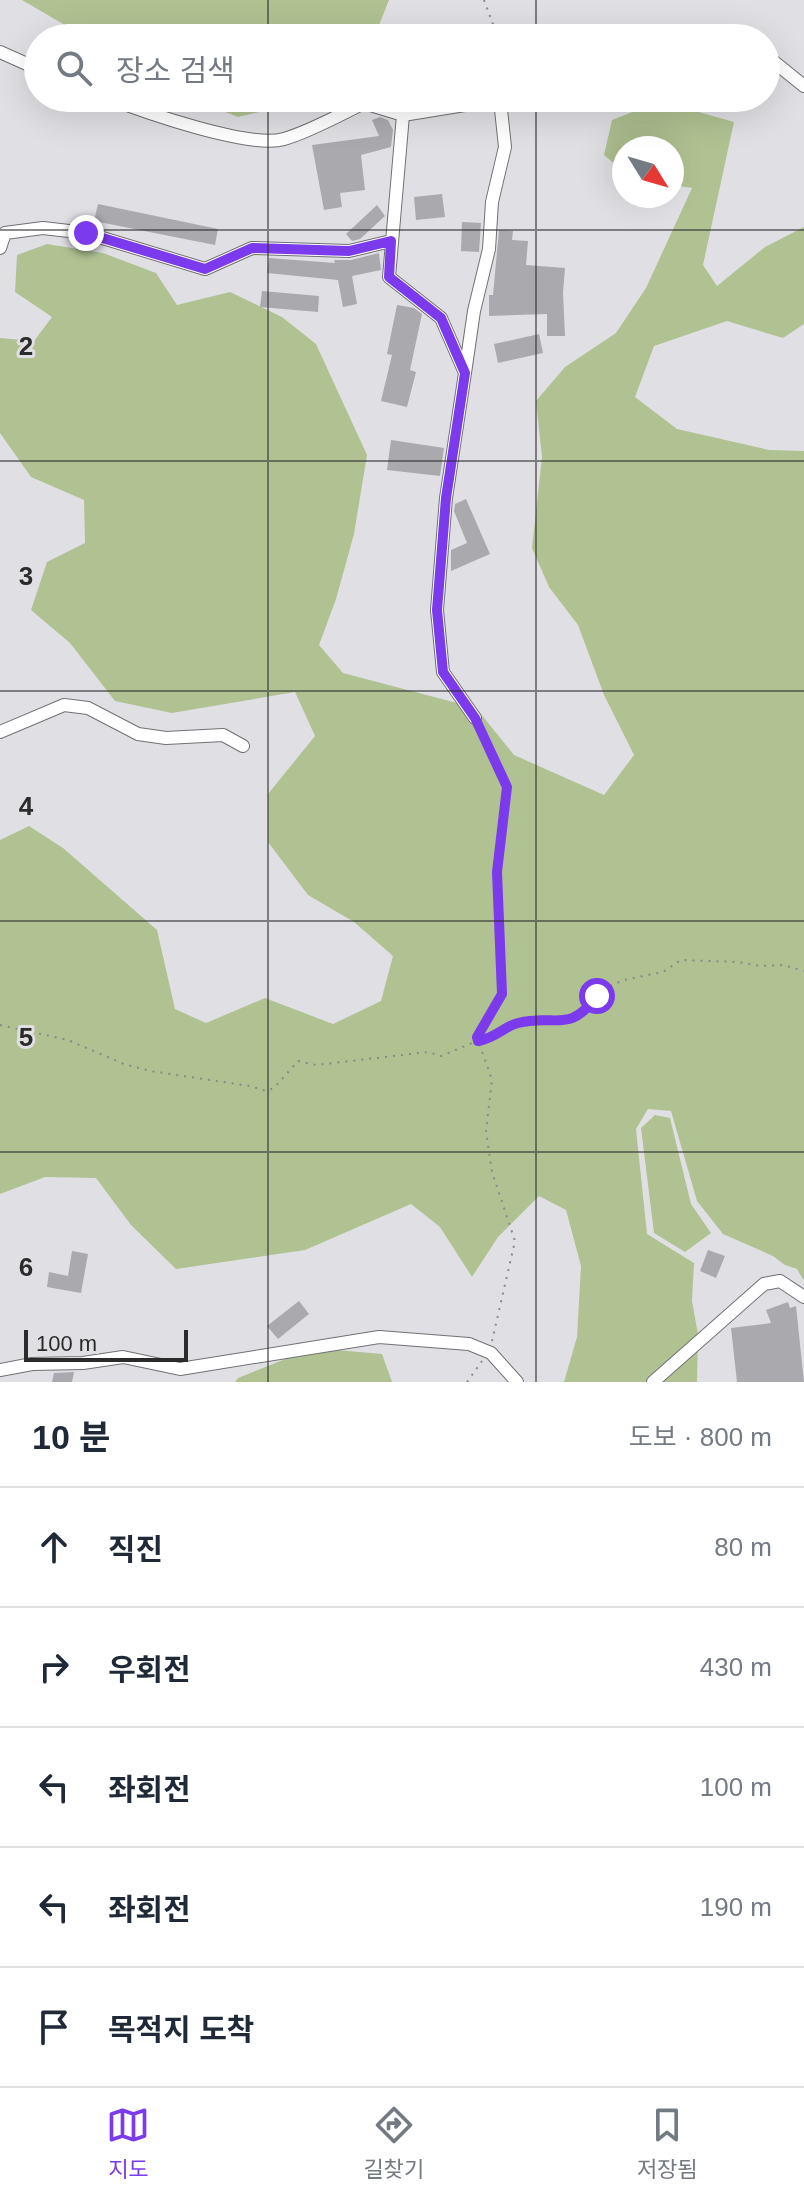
<!DOCTYPE html>
<html lang="ko">
<meta charset="utf-8">
<style>
:root{--surface:#fff;--page:#f2f2f3;--text:#1f2937;--muted:#747a83;--line:#e0e1e3;--accent:#7c3aed}
body{margin:0;font-family:Arial,"Noto Sans KR",sans-serif;background:var(--page);color:var(--text)}
.compass{position:absolute;left:612px;top:136px;width:72px;height:72px;border-radius:50%;background:var(--surface);box-shadow:0 8px 32px #0002;rotate:127deg}
.scale{position:absolute;left:24px;bottom:20px;width:164px;box-sizing:border-box;padding-left:8px;border:4px solid #2b2b2c;border-top:0;font-size:22px;line-height:28px;white-space:nowrap;color:#2b2b2c;-webkit-text-stroke:6px #e0e0e4;paint-order:stroke}
.stop{position:absolute;width:24px;height:24px;margin:-18px;border:6px solid #7c3aed;border-radius:50%;background:#fff}
.stop.end{background:#7c3aed;border-color:#fff;box-shadow:0 2px 8px #0008}
.list{margin:0;padding:0;list-style:none}
h2{display:flex;justify-content:space-between;align-items:center;height:104px;margin:0;padding:0 32px;font-size:34px}
h2 small{font-size:26px;font-weight:400;color:var(--muted)}
.list li{display:grid;grid-template-columns:52px 1fr auto;gap:24px;align-items:center;box-sizing:border-box;height:120px;padding:0 32px;border-top:2px solid var(--line)}
.list b{display:block;font-size:30px;white-space:nowrap}
.list em{font-size:26px;font-style:normal;color:var(--muted)}
.icon{flex:none;width:44px;height:44px;fill:none;stroke:currentColor;stroke-width:2;stroke-linecap:round;stroke-linejoin:round}
.map{position:relative;flex:none;width:804px;height:1382px;overflow:hidden}
.search{position:absolute;background:var(--surface);box-shadow:0 8px 32px #0002;left:24px;right:24px;top:24px;height:88px;display:flex;align-items:center;gap:20px;box-sizing:border-box;padding:0 28px;border-radius:44px;color:var(--muted);font-size:30px}
.sheet{height:704px;background:var(--surface)}
nav{display:flex;justify-content:space-around;align-items:center;box-sizing:border-box;height:112px;border-top:2px solid var(--line);background:var(--surface);font-size:22px;color:var(--muted)}
nav a{display:grid;justify-items:center;gap:4px}
nav .on{color:var(--accent)}
.map>svg:first-child{display:block}
.green{fill:#b0c292}
.building{fill:#aaa9ae}
.lines{fill:none;stroke-linecap:round;stroke-linejoin:round}
.minor-casing{stroke:#717175;stroke-width:14}
.path{stroke:#89898b;stroke-width:2;stroke-dasharray:2 6;stroke-linecap:butt}
.minor{stroke:#fff;stroke-width:12}
.route{stroke:#7c3aed;stroke-width:10}
.grid{fill:none;stroke:#2b2b2c;stroke-width:2;stroke-opacity:0.55}
.grid-label{font-size:26px;text-anchor:middle;font-weight:bold;fill:#2b2b2c;stroke:#e0e0e4;stroke-width:6;stroke-linejoin:round;paint-order:stroke}
</style>
<div class="map">
<svg width="804" height="1382" viewBox="0 0 804 1382">
<rect width="100%" height="100%" fill="#e0e0e4"/>
<path class="green" d="M22,0H389L374,38H87Z
M190,98H317L238,117Z
M660,101L734,122L703,265L717,286L765,247L804,227V324L783,338L727,321L654,346L635,397L677,429L769,450L804,451V1281L797,1269L785,1265L773,1256L723,1234L697,1201L671,1111L648,1109L636,1129L647,1234L694,1263L692,1301L698,1334L697,1382H564L577,1337L581,1266L566,1210L539,1196L498,1237L472,1277L440,1227L411,1204L305,1250L176,1269L131,1225L96,1178L45,1177L0,1194V840L29,826L63,848L157,930L175,1009L206,1023L265,998L333,1024L381,1001L393,956L354,922L308,895L268,842V794L315,736L295,692L172,713L115,701L70,643L31,610L47,562L85,543L84,500L31,477L0,433V338L34,341L52,317L15,292L17,255L47,244L103,253L156,273L177,305L230,292L282,317L316,344L367,455L354,534L336,599L319,645L343,673L476,708L514,755L604,795L634,755L604,695L578,625L549,587L532,548L542,457L536,401L565,367L616,333L646,288L692,188L672,185V148H624V172L604,155L612,120Z
M655,1115L670,1118L691,1204L711,1233L685,1252L654,1233L641,1128Z
M313,1348L382,1354L392,1382H235L238,1378Z"/>
<path class="building" d="M380,117L388,120L393,130L391,147L361,155L365,190L340,193L342,207L324,210L312,145L379,136L372,120Z
M442,194L445,217L416,220L414,197Z
M98,204L218,229L215,245L94,221Z
M377,205L385,216L360,239L352,241L346,234Z
M462,222L481,223L479,252L461,251Z
M499,230L513,231L512,240L528,241L526,265L565,268L563,293L565,336H547V314L489,316V295H493Z
M379,253L381,270L352,276L357,304L343,307L338,280L267,273L269,258L335,263L334,260H351Z
M262,291L319,296L318,312L260,307Z
M397,305L414,308L422,314L410,370L416,372L407,407L381,401L392,355L387,354Z
M539,334L543,353L498,363L494,344Z
M391,440L444,448L440,476L387,470Z
M466,499L490,554L451,571V550L467,543L454,511L455,504Z
M708,1250L725,1256L716,1278L700,1271Z
M72,1251L88,1254L81,1293L47,1287L49,1272L68,1276Z
M299,1301L309,1314L278,1339L267,1326Z
M788,1302L790,1308L796,1306L804,1382H737L731,1328L771,1323L766,1310Z
M74,1372L72,1382H52L54,1373Z"/>
<g class="lines">
<defs>
<path id="minor" d="M0,52L38,69
M766,59L773,61L804,86
M109,98C144,112 250,149 284,139C311,131 339,115 364,103L403,115L508,98
M403,115L389,277L441,318L465,373L446,498L437,610L443,672L475,718
M0,248L5,233L43,228L86,233L205,269L252,248L349,251L391,241
M465,373L474,311L489,249L492,202L505,147L500,100
M0,732L64,705L88,708L138,734L166,738L223,735L243,746
M0,1370L32,1364L83,1363L123,1357L180,1369L379,1337L469,1344L491,1353L517,1382
M653,1382L764,1284L780,1281L804,1297"/>
</defs>
<use href="#minor" class="minor-casing"/>
<path class="path" d="M484,0L497,35L496,38
M481,730L507,787L497,872L502,994L477,1037L492,1080L486,1131L492,1172L515,1241L492,1341
M0,1025L68,1040L124,1064L150,1071L250,1086L266,1091L274,1088L298,1061L316,1065L428,1052L441,1056L477,1041L493,1038L513,1024L538,1020L556,1022L583,1015L597,996L610,986L624,980L663,972L681,960L738,962L761,966L783,965L804,971
M467,1382L482,1361"/>
<use href="#minor" class="minor"/>
</g>
<g class="lines">
<path class="route" d="M86,233L205,269L252,248L349,251L391,241L389,277L441,318L465,373L446,498L437,610L443,672L475,718L507,787L497,872L502,994L477,1037L478,1041C496,1038 503,1027 518,1023C556,1013 568,1035 597,996"/>
</g>
<path class="grid" d="M268,0V38M536,0V38M268,98V1382M536,98V1382M0,230H804M0,461H804M0,691H804M0,921H804M0,1152H804"/>
<g class="grid-label">
<text x="26" y="355">2</text>
<text x="26" y="585">3</text>
<text x="26" y="815">4</text>
<text x="26" y="1046">5</text>
<text x="26" y="1276">6</text>
</g>
</svg>
<svg class="compass" viewBox="-18 -18 36 36"><path d="M0-13l5 13h-10z" fill="#e53935"/><path d="M0 13l5-13h-10z" fill="#747a83"/></svg>
<div class="scale">100 m</div>
<div class="stop" style="left:597px;top:996px"></div>
<div class="stop end" style="left:86px;top:233px"></div>
<div class="search"><svg class="icon" aria-label="search" viewBox="0 0 24 24"><circle cx="10" cy="10" r="6"/><path d="M15 15l6 6"/></svg>장소 검색</div>
</div>
<section class="sheet">
<h2>10 분<small>도보 · 800 m</small></h2>
<ul class="list">
<li><svg class="icon" aria-label="ahead" viewBox="0 0 24 24"><path d="M12 20V5M6 11l6-6 6 6"/></svg><div><b>직진</b></div><em>80 m</em></li>
<li><svg class="icon" aria-label="right" viewBox="0 0 24 24"><path d="M7 20v-9h11M14 6l5 5-5 5"/></svg><div><b>우회전</b></div><em>430 m</em></li>
<li><svg class="icon" aria-label="left" viewBox="0 0 24 24"><path d="M17 20v-9H6M10 6l-5 5 5 5"/></svg><div><b>좌회전</b></div><em>100 m</em></li>
<li><svg class="icon" aria-label="left" viewBox="0 0 24 24"><path d="M17 20v-9H6M10 6l-5 5 5 5"/></svg><div><b>좌회전</b></div><em>190 m</em></li>
<li><svg class="icon" aria-label="arrive" viewBox="0 0 24 24"><path d="M6 21V4h12l-3 4 3 4H6"/></svg><div><b>목적지 도착</b></div></li>
</ul>
</section>
<nav>
<a class="on"><svg class="icon" aria-label="map" viewBox="0 0 24 24"><path d="M3 6l6-2 6 2 6-2v14l-6 2-6-2-6 2zM9 4v14M15 6v14"/></svg>지도</a>
<a><svg class="icon" aria-label="directions" viewBox="0 0 24 24"><path d="M12 3l9 9-9 9-9-9zM9 14v-3h6M13 9l2 2-2 2"/></svg>길찾기</a>
<a><svg class="icon" aria-label="saved" viewBox="0 0 24 24"><path d="M7 4h10v16l-5-4-5 4z"/></svg>저장됨</a>
</nav>
